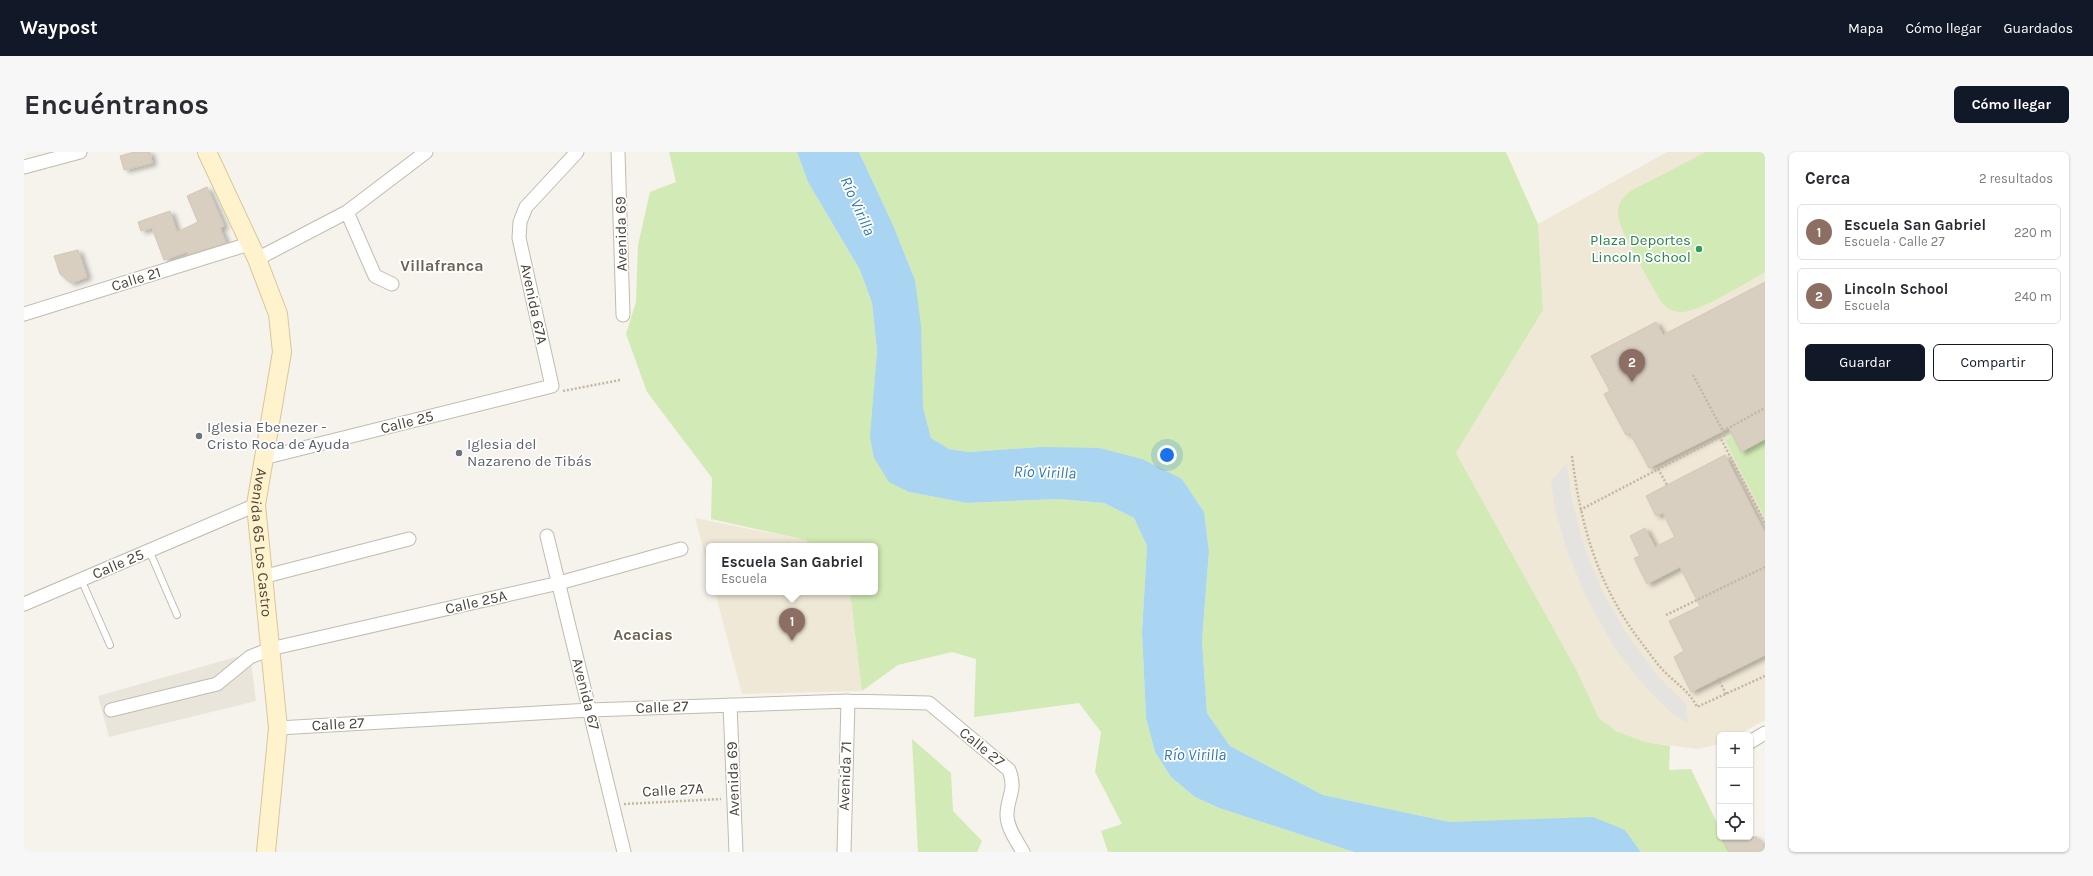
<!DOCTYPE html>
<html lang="es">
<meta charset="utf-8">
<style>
:root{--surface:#fff;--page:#f7f7f7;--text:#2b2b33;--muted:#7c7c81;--line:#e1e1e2;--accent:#111827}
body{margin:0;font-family:Karla,sans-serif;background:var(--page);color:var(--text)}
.controls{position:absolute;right:12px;bottom:12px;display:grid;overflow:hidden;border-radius:6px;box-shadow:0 1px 3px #0004}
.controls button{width:36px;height:36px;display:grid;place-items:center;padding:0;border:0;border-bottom:1px solid var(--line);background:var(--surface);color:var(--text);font:20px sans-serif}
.you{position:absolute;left:1143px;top:303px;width:14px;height:14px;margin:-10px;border:3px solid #fff;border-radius:50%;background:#1a73e8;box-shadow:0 0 0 6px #1a73e833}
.badge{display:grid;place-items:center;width:26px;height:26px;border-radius:50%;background:var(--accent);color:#fff;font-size:13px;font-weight:700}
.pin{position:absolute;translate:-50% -33px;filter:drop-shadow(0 1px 2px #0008)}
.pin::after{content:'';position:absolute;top:21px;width:14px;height:12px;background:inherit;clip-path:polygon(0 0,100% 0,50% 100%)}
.popup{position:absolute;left:682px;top:391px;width:172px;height:52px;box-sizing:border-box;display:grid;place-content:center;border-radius:6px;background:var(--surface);filter:drop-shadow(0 1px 3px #0005);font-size:13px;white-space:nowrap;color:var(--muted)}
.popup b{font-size:15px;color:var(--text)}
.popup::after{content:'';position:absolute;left:50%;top:100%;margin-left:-8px;border:8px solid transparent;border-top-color:var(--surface)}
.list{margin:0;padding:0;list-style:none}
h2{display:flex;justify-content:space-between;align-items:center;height:52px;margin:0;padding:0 16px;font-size:17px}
h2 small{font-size:13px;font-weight:400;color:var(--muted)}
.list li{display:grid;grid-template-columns:26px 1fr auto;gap:12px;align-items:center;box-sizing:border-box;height:56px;margin:0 8px 8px;padding:0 8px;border:1px solid var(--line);border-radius:6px}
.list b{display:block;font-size:15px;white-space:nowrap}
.list p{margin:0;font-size:13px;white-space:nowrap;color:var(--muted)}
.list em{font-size:13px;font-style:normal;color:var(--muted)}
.actions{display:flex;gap:8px;padding:12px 16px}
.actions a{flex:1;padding:9px 0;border:1px solid var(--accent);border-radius:6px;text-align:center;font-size:14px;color:var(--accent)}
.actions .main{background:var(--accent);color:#fff}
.icon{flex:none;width:22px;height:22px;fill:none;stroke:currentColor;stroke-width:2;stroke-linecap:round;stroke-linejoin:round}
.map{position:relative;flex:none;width:1741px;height:700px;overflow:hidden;border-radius:6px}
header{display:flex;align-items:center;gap:24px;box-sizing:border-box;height:56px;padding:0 20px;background:var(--accent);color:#fff}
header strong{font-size:19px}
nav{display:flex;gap:22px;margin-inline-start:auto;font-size:14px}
.intro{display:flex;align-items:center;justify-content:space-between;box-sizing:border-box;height:96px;padding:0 24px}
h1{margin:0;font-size:28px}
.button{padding:10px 18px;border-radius:6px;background:var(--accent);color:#fff;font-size:14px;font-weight:700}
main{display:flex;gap:24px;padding:0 24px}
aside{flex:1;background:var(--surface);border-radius:6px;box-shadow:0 1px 3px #0004}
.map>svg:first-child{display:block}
.residential{fill:#eae5da}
.education{fill:#efe8d6}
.green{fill:#d2eab5}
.parking{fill:#e5e3e0}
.water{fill:#a9d4f2}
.building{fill:#d8cfc1;stroke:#d3c7b4;filter:url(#shadow)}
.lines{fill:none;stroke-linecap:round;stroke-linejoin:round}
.lane-casing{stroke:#c2bbae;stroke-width:8}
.street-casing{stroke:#c2bbae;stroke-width:15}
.secondary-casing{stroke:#d6c79b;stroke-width:20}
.path{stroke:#c4b79f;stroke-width:2.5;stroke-dasharray:2 2;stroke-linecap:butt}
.lane{stroke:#fff;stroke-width:6}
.street{stroke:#fff;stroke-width:13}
.secondary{stroke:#fff3cd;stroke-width:18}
.leisure-dot{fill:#2e9e5b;stroke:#fff;stroke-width:1.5}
.worship-dot{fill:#6b7280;stroke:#fff;stroke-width:1.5}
.labels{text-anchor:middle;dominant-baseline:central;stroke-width:3.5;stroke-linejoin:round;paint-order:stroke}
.street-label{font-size:15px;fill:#4b4439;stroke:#fff}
.leisure-label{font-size:15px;fill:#27864d;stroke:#fff;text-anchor:end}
.worship-label{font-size:15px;fill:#5b616d;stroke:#fff;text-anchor:start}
.water-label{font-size:16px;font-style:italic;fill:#2e7ab2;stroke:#fff}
.neighbourhood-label{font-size:16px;font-weight:bold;fill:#6e6250;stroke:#fff}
</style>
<header>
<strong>Waypost</strong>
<nav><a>Mapa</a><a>Cómo llegar</a><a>Guardados</a></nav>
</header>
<div class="intro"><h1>Encuéntranos</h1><a class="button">Cómo llegar</a></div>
<main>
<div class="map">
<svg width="1741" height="700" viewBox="0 0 1741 700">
<defs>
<filter id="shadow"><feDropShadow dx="4.5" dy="2.5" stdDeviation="2" flood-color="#0004"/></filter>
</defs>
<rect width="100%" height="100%" fill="#f6f3ec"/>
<path class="residential" d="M226,501L232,549L85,585L74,544Z"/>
<path class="education" d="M1643,0H1741V568L1714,583H1696V592L1673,597L1621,590L1592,579L1575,566L1553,519L1432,301L1519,158L1514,72Z
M671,366L782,388L785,394H685V418Z
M691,440H826L838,539L718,542Z"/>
<path class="green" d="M645,0H773L784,30L836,118L848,151L853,199L850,239L885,340L943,351L1034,347L1080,351L1110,366L1123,394L1118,480L1122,566L1131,600L1147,625L1171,645L1195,656L1330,700H1084L1077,679L1098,672L1071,620L1077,580L1055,551L950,565L952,507L928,500L874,513L838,539L826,440H851V394H785L782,388L687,367L688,326L623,240L602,182L612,150L614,93L626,40L652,30Z
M835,0H1482L1514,72L1519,158L1432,301L1553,519L1575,566L1592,579L1621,590L1646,594L1645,618L1667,617L1696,677V685H1700L1707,700H1617L1601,678L1488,669L1426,670L1299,643L1206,594L1183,561L1178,489L1185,399L1180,360L1158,327L1016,295L944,300L925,297L907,286L899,255L891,128L869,73Z
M1682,0H1741V120C1723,130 1674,161 1657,160C1647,160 1641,155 1636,148C1627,131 1594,78 1594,61C1594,52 1599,45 1605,40Z
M1741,260V365L1701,288L1708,284L1706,279Z
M888,587L927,621L929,659L958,689L953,700H894Z"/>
<path class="parking" d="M1543,311L1548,350L1561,397L1579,441L1601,479L1633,523L1662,552L1664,571L1647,561L1622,536L1590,495L1562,444L1542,396L1531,355L1527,329Z"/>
<path class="water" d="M773,0H835L869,73L891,128L897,174L899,255L907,286L925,297L944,300L1016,295L1075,296L1118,307L1158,327L1180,360L1185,399L1178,489L1183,561L1206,594L1299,643L1426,670L1569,665L1601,678L1617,700H1330L1195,656L1171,645L1147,625L1131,600L1122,566L1118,480L1123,394L1110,366L1080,351L1034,347L943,351L885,340L865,330L850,306L846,285L853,199L848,151L836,118L784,30Z"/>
<path class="building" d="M110,0H126L128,11L100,18L96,4Z
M183,35L200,74L196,76L202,91L164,103L163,100L140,108L128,76L117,79L114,70L146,59L153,80L174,70L163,44Z
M54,98L63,125L47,131L36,122L30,104Z
M1741,130V287L1717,300L1705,276L1625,316L1606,281L1602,283L1580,242L1586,239L1567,204L1632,170L1639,183Z
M1701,303L1741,381V503L1667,540L1650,505L1660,499L1645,469L1676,454L1656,415L1623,432L1610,406L1616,404L1606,384L1621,376L1631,395L1651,385L1639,361L1632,364L1622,344Z
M1697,685H1733V688L1739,691L1741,700H1705Z"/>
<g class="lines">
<defs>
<path id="lane" d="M125,398L153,463
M57,427L86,493"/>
<path id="street" d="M594,0L599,163
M0,15L56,0
M323,60L351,124L368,132
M233,107L323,60L402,0
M0,162L225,92
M239,306L528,234L495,86L496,70L502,55L553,0
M523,384L600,700
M238,425L385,387
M0,452L232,353
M706,553L712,700
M87,558L193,532L226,505L246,497L535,431L657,397
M254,576L566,558L824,549L905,551L985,618C993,639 983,644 983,663C983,676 993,689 999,700
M1726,590L1741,581
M820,700L824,549"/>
<g id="secondary">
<path id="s1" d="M183,0L233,107L254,162L258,200L232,353L254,576L242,700"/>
</g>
</defs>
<use href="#lane" class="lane-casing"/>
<use href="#street" class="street-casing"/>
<use href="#secondary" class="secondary-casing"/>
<path class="path" d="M1669,223L1701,283L1696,285L1741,371
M539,239L596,228
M1699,279L1741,256
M1548,304C1557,376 1574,435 1620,494C1627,503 1634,514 1643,522C1654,533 1666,540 1673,555L1741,524
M1634,317L1643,333
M1556,358L1696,285
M1642,463L1741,415
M1694,526L1702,542
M600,652L697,647"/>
<use href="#lane" class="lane"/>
<use href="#street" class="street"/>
<use href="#secondary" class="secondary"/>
</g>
<circle class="leisure-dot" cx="1675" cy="97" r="4"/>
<g class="worship-dot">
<circle cx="175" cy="284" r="4"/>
<circle cx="435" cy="301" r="4"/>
</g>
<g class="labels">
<g class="street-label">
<text transform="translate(597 82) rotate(-91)">Avenida 69</text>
<text transform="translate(112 127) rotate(-17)">Calle 21</text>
<text transform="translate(510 152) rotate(78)">Avenida 67A</text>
<text transform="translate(383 270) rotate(-14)">Calle 25</text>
<text stroke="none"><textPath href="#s1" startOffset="408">Avenida 65 Los Castro</textPath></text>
<text transform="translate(94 412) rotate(-23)">Calle 25</text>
<text transform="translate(452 450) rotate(-13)">Calle 25A</text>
<text transform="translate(562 542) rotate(76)">Avenida 67</text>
<text transform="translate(638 555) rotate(-2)">Calle 27</text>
<text transform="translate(314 572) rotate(-3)">Calle 27</text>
<text transform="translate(958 595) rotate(39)">Calle 27</text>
<text transform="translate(821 624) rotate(-88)">Avenida 71</text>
<text transform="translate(709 627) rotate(-92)">Avenida 69</text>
<text transform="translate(649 638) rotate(-3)">Calle 27A</text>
</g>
<g class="leisure-label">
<text x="1667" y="88">Plaza Deportes<tspan x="1667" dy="17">Lincoln School</tspan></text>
</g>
<g class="worship-label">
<text x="183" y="275">Iglesia Ebenezer -<tspan x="183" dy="17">Cristo Roca de Ayuda</tspan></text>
<text x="443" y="292">Iglesia del<tspan x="443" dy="17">Nazareno de Tibás</tspan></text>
</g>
<g class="water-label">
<text transform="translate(834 54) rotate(66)">Río Virilla</text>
<text transform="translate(1021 320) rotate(2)">Río Virilla</text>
<text x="1171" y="602">Río Virilla</text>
</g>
<g class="neighbourhood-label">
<text x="418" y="113">Villafranca</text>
<text x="619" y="482">Acacias</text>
</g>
</g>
</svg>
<div class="controls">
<button>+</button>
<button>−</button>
<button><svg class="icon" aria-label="locate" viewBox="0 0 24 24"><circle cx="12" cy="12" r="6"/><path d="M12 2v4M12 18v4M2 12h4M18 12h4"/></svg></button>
</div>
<div class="you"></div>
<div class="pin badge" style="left:768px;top:489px;background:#8d6e63">1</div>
<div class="popup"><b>Escuela San Gabriel</b>Escuela</div>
<div class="pin badge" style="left:1608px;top:230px;background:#8d6e63">2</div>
</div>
<aside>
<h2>Cerca<small>2 resultados</small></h2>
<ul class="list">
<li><span class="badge" style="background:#8d6e63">1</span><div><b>Escuela San Gabriel</b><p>Escuela · Calle 27</p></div><em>220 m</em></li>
<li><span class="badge" style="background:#8d6e63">2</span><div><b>Lincoln School</b><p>Escuela</p></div><em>240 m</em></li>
</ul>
<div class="actions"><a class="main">Guardar</a><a>Compartir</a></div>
</aside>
</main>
